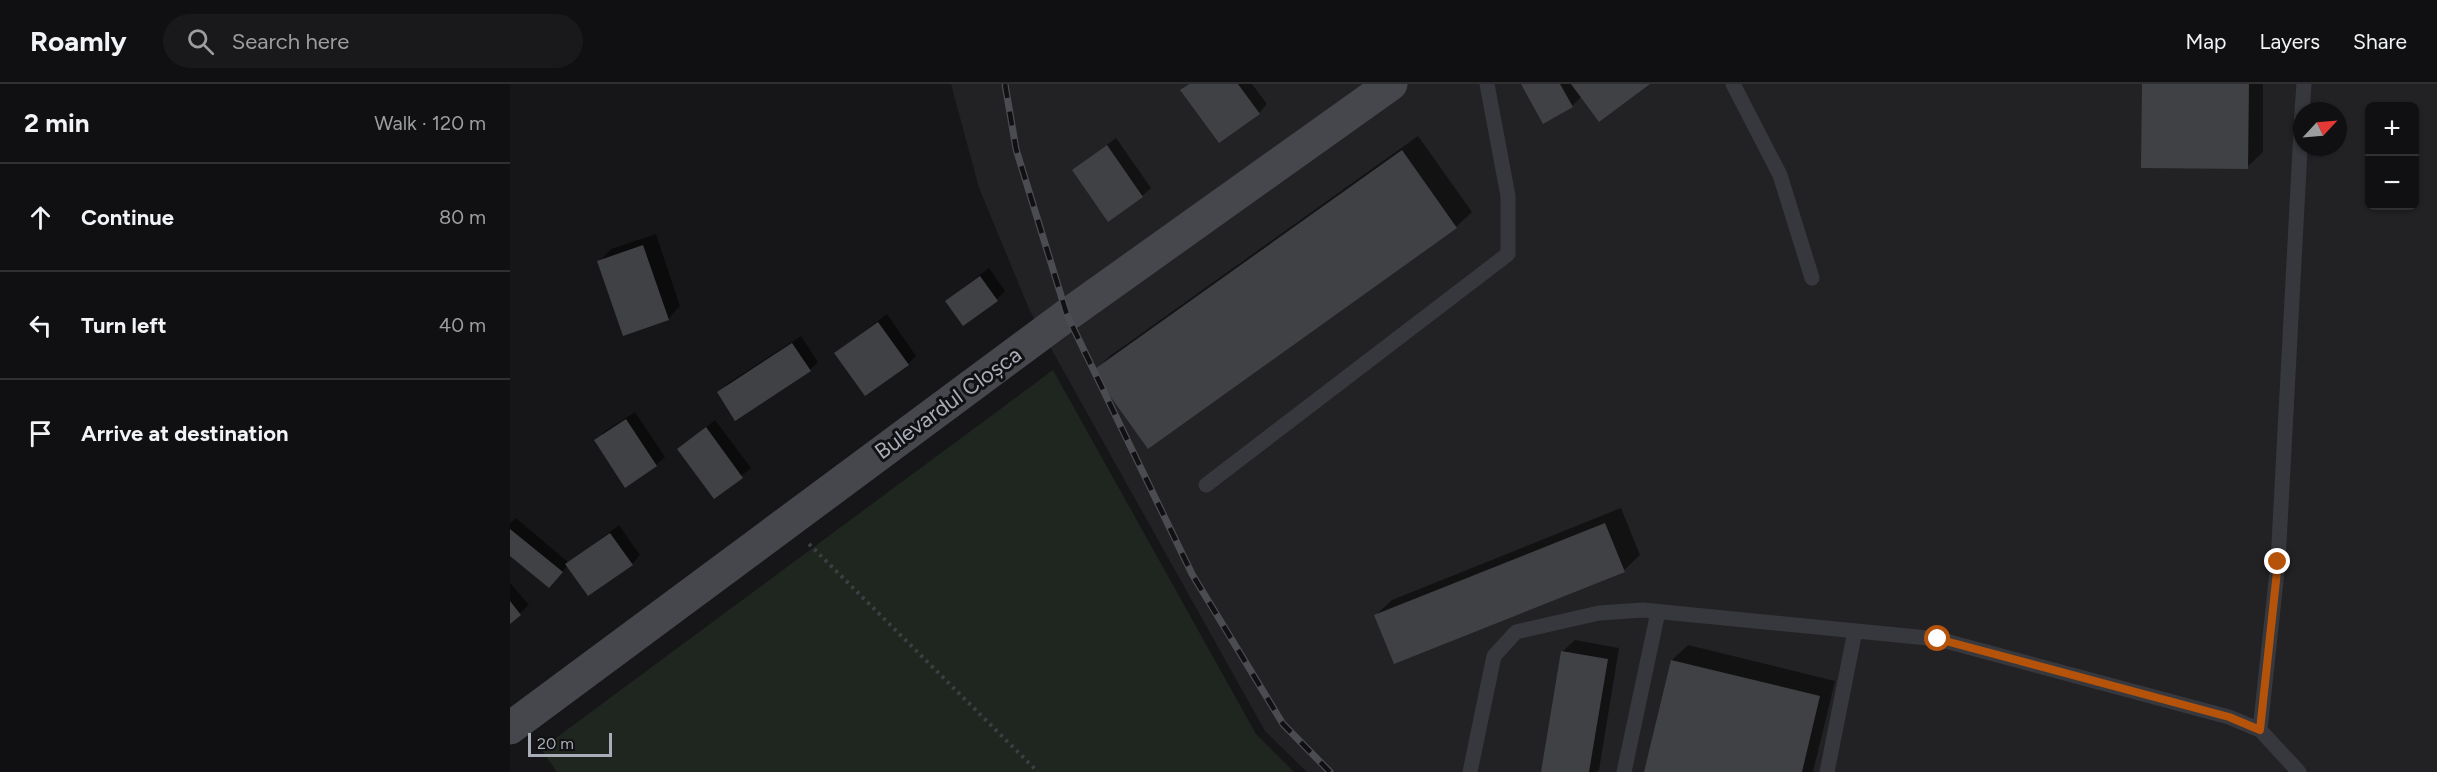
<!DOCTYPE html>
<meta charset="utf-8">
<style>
:root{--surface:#101012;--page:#19191b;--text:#f1f3f6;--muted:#9c9d9f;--line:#303032}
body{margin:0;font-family:Figtree,sans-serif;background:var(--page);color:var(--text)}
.controls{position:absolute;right:18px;top:18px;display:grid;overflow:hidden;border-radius:9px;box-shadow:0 2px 4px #0004}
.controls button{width:54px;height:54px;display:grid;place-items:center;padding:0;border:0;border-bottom:2px solid var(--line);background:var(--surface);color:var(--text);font:30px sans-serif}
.compass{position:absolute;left:1783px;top:18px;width:54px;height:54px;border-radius:50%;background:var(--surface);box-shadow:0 2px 4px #0004;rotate:64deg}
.scale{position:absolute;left:18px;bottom:15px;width:84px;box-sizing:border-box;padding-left:6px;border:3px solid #a8adb8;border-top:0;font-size:16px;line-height:21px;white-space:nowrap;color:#a8adb8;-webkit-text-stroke:4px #111113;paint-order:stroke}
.stop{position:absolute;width:18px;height:18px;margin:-14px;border:4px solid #b45309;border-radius:50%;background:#fff}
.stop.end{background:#b45309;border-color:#fff;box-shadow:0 2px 6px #0008}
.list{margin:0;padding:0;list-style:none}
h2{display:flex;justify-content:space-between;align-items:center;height:78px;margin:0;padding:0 24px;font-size:26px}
h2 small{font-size:20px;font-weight:400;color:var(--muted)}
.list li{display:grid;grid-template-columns:39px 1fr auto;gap:18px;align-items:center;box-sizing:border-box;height:108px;padding:0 24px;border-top:2px solid var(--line)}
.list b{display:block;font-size:22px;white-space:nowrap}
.list em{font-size:20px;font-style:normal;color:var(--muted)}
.icon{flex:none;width:33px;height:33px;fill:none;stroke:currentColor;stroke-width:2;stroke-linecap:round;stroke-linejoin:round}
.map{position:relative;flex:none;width:1927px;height:688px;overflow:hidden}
header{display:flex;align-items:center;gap:36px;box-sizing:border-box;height:84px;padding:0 30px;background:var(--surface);border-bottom:2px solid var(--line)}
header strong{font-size:28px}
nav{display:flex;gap:33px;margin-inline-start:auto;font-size:21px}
.search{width:420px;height:54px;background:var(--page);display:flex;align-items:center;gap:15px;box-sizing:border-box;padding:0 21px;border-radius:33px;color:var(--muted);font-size:22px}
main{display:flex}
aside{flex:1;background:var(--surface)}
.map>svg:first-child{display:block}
.built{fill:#222225;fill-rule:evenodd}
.green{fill:#1e261f}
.shadow{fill:#0007}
.building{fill:#404145}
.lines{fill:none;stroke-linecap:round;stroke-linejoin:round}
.path{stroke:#3d3f44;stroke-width:4;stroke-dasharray:3 4.5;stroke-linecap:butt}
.service{stroke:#37383d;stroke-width:15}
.secondary{stroke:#45474d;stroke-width:33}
.rail-casing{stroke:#4a4c52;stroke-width:7}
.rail{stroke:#111113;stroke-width:4.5;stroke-dasharray:14;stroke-linecap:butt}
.route{stroke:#b45309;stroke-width:8}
.labels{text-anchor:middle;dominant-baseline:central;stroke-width:6;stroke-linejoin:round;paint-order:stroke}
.street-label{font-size:22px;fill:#a8adb8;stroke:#111113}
</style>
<header>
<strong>Roamly</strong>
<div class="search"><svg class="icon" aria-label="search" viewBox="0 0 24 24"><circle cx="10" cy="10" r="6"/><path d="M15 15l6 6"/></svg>Search here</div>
<nav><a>Map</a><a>Layers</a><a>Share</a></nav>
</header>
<main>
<aside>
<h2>2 min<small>Walk · 120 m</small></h2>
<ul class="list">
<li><svg class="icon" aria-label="ahead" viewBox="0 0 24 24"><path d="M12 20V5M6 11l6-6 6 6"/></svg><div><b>Continue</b></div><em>80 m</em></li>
<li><svg class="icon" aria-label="left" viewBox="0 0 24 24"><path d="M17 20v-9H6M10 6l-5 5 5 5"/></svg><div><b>Turn left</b></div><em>40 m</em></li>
<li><svg class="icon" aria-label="arrive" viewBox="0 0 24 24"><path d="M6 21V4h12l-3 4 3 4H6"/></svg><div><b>Arrive at destination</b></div></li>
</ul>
</aside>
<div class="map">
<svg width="1927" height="688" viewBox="0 0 1927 688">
<rect width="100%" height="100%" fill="#161618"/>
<path class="built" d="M441,0H1927V688H797L755,647L520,227L469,104ZM1860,22H1904V122H1860ZM1792,27H1828V63H1792Z"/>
<path class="green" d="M543,286L746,650L784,688H47L31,665Z"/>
<path class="shadow" d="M678,0H742L757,20L749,29L672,6Z
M1013,0H1138L1072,12L1062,22Z
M1634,0H1753V68L1737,83Z
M908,52L962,128L946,143L639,363L584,287L600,272Z
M606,54L641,104L632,112L563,86Z
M146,150L170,222L158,235L89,178L101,165Z
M479,184L495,207L487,215L437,217Z
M377,230L406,272L398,280L326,269Z
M291,252L308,278L300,286L209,309L217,300Z
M125,328L155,373L146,381L86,357L94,348Z
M205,336L241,384L204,413L169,365Z
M1111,424L1130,471L1114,486L866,531L882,516Z
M6,434L59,479L109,441L130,471L122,480L58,481L47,494L0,470V440Z
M0,499L19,521L0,538Z
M1065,556L1109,564L1089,686L1086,688H1032L1052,568Z
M1178,561L1325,597L1303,688H1136L1162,576Z"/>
<path class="building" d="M679,0H728L750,30L709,59L670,6Z
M1011,0H1050L1063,23L1033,40Z
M1061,0H1140L1089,38Z
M1632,0H1739L1738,85L1631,84Z
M597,61L633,113L598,138L562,86Z
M892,66L947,144L638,365L582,287Z
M133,161L159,236L113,252L87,177Z
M470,192L488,217L453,242L435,217Z
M368,238L399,281L355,312L324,269Z
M282,259L301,287L225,337L207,308Z
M116,335L147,382L115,404L84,356Z
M196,343L233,394L204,415L167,365Z
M1095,439L1115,488L884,580L864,531Z
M0,445L53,488L39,504L0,472Z
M100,449L123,481L78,512L55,480Z
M0,517L11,531L0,540Z
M1051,567L1098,575L1079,688H1031Z
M1161,576L1310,612L1292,688H1134Z"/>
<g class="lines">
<path class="path" d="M299,460L528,688"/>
<path class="service" d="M1223,0L1270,91L1302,194
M1792,27L1794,0
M696,401L998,170V112L977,0
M1750,646L1768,478L1792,28
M960,688L984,572L1006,548L1089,529L1133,526L1428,555L1719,633L1750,646L1789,688
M1114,688L1148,528
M1317,688L1345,547"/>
<path class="secondary" d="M0,644L557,231L881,0"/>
<defs>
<path id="rail" d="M495,0L506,65L557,231L682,490L773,640L820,688"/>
</defs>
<use href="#rail" class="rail-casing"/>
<use href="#rail" class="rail"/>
</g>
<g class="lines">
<path class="route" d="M1428,555L1719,633L1750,646L1768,478"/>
</g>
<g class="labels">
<g class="street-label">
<text transform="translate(438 319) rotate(-36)">Bulevardul Cloșca</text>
</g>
</g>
</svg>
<div class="controls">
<button>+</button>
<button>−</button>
</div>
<svg class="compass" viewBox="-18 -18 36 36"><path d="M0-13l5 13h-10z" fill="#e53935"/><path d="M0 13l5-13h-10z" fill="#9c9d9f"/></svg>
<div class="scale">20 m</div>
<div class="stop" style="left:1428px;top:555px"></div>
<div class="stop end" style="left:1768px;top:478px"></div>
</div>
</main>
